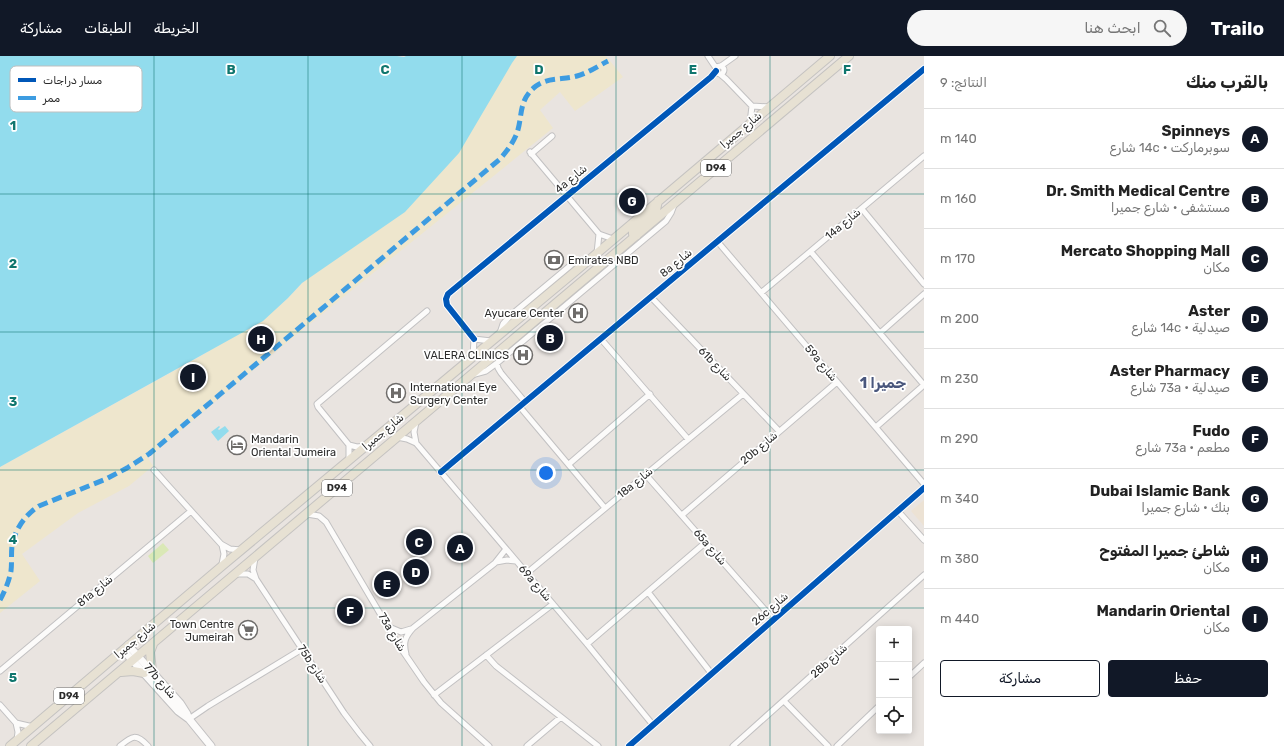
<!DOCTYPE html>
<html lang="ar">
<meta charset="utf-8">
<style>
:root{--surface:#fff;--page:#f6f6f6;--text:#222;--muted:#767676;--line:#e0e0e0;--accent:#111827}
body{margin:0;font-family:Rubik,Cairo,sans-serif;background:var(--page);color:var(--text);direction:rtl}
.controls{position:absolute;right:12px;bottom:12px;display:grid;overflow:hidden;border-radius:4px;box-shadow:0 2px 10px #0003}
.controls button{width:36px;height:36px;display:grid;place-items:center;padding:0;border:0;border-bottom:1px solid var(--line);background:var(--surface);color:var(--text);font:20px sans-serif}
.you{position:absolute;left:546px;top:417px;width:14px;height:14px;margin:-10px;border:3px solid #fff;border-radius:50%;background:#1a73e8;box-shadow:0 0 0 6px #1a73e833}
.badge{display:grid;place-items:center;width:26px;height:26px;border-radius:50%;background:var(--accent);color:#fff;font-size:13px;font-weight:700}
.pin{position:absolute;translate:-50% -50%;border:2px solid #fff;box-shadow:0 1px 4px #0006}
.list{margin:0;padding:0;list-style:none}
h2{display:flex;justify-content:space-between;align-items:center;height:52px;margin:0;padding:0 16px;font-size:17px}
h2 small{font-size:13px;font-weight:400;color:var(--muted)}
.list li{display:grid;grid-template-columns:26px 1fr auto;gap:12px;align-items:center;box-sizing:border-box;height:60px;padding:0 16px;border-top:1px solid var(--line)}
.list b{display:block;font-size:15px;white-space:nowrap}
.list p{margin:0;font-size:13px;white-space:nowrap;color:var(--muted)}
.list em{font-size:13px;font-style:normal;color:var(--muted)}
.actions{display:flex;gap:8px;padding:12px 16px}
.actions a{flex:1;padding:9px 0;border:1px solid var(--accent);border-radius:4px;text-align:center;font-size:14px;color:var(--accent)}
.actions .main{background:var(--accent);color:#fff}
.icon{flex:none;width:22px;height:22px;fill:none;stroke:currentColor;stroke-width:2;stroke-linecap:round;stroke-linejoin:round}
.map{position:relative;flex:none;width:924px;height:690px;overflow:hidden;direction:ltr}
header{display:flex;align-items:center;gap:24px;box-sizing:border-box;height:56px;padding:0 20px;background:var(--accent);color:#fff}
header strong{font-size:19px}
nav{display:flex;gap:22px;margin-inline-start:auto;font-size:14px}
.search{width:280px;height:36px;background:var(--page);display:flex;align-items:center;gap:10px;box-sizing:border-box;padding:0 14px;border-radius:22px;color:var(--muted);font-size:15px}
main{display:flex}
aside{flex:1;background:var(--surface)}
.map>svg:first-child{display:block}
.education{fill:#ece2d4}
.sand{fill:#eee6cd}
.pitch{fill:#dae8b6}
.water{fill:#92dced}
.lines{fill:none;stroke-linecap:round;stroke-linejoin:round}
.street-casing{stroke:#c2c1c2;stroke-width:7}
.secondary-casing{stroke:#c2c1c2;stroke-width:9}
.primary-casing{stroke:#c5c3c1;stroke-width:10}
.street{stroke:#fcfbfa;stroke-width:5}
.secondary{stroke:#fcfbfa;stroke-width:7}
.primary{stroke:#e7e1d3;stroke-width:8}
.quiet{stroke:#3d9ce1;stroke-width:5;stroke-dasharray:10 5;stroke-linecap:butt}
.cycleway-casing{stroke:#fff;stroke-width:8}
.cycleway{stroke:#0057b8;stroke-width:6}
.grid{fill:none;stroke:#0f766e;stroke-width:1;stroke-opacity:0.55}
.labels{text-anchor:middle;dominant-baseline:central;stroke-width:3.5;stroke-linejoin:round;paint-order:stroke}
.shield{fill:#fff;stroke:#6b6b6b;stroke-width:1}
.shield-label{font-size:10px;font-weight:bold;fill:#2b2b2b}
.street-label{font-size:11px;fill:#2b2b2b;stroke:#fff}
.poi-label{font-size:11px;fill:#2b2b2b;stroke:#fff;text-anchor:start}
.district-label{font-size:15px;font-weight:bold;fill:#4a577d;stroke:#fff}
.key{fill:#fff;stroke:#bfbfbf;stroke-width:1}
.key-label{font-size:11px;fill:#2b2b2b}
.grid-label{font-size:13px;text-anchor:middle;font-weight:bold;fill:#0f766e;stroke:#fff;stroke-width:3.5;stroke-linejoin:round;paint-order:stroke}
</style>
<header>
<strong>Trailo</strong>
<div class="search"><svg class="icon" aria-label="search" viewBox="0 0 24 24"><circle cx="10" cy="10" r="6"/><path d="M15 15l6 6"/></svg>ابحث هنا</div>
<nav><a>الخريطة</a><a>الطبقات</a><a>مشاركة</a></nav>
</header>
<main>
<aside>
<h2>بالقرب منك<small>النتائج: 9</small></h2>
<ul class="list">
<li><span class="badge">A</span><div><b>Spinneys</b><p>سوبرماركت · 14c شارع</p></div><em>140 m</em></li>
<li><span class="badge">B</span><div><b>Dr. Smith Medical Centre</b><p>مستشفى · شارع جميرا</p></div><em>160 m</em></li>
<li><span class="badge">C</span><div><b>Mercato Shopping Mall</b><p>مكان</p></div><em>170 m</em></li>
<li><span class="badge">D</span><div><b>Aster</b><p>صيدلية · 14c شارع</p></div><em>200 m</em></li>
<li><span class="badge">E</span><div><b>Aster Pharmacy</b><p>صيدلية · 73a شارع</p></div><em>230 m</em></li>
<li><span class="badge">F</span><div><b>Fudo</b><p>مطعم · 73a شارع</p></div><em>290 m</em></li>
<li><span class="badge">G</span><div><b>Dubai Islamic Bank</b><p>بنك · شارع جميرا</p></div><em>340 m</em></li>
<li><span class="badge">H</span><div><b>شاطئ جميرا المفتوح</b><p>مكان</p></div><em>380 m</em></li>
<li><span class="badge">I</span><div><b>Mandarin Oriental</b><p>مكان</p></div><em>440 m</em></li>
</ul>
<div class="actions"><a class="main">حفظ</a><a>مشاركة</a></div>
</aside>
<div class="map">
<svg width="924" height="690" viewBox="0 0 924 690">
<rect width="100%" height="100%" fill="#e9e4e0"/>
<path class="education" d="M924,444V470L911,455Z"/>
<path class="sand" d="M517,0H606L623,21L575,55L560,36L540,54L553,72L269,301L148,402L153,410L129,430L78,457L22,498L40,525L0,557V411L201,300L278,251L288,242Z"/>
<path class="pitch" d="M163,487L169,494L153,507L148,500Z"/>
<path class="water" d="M0,0H397L404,1L406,0H517L512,7L459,97L405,156L302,227L288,242L263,265L0,411Z
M219,370L220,371L218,373L219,374L225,370L229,375L218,385L211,376Z"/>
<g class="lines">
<defs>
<path id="street" d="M708,0L716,12
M716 14a4 4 0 1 1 8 0a4 4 0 1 1-8 0Z
M721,10L735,0
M720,18L726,23L752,50L769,51
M750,67L752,50
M530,96L599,178L613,183
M531,98L552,80
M862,153L924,228
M717,185L924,428
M811,196L924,329
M597,197L599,178
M762,236L924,100
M651,241L779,375
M500,277L503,268L510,260L571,209L579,204H588
M880,277L924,238
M474,283L491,285
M601,283L688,383
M473,301L474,283L447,249L446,243L448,238L711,21L716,15
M497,307L498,312L501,317L525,346
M475,318L486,315L497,307L666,165L671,157L674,149
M520,351L605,452
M416,366L414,376L416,387
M876,371L924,329
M397,381L407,383L416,387L587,588L653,669
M349,389L357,391L365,390
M349,404V389L318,351L317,348L427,255
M569,408L650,338
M154,414L221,488L230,493L241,494
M441,416L924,13
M646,419L773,563
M898,455L924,484
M307,458L319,460L326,466L398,588L424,626L441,647L489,690
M682,459L837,326
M222,489L224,498L222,508
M255,502L253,514L256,523L344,657L360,678L370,690
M496,506L507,504L516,505
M527,517L743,338
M236,518H248L256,523
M648,536L711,617
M389,571L401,576L411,573
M587,588L706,486
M406,598C403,586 405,581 413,572L495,507L506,493
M486,599L496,610L598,690
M0,615L191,455
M909,621L924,607
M434,639L553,548
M784,645L828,690
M0,649L16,667L33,671
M189,663L208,650L302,593
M16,667L18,676L17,684
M120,690C132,680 136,677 148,690
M527,690L561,661
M629,690L924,432
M733,690L924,519
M837,690L879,650"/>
<path id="secondary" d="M128,589L180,647L187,658L189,663
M123,594L178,655L189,663L211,690"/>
<path id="primary" d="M637,179L633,178V174L656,154L658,145
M152,615L150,596L153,588
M121,616L133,615L144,617
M10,690L222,510L589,204L830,0
M31,690L849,0"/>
</defs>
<use href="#street" class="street-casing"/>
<use href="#secondary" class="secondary-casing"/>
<use href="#primary" class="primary-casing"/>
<use href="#street" class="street"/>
<use href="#secondary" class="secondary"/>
<use href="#primary" class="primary"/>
<path class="quiet" d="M0,544C5,535 9,525 11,515C12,507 11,498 12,490C15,473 25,459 39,450L106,423L127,412L149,398L500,103C507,95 513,87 517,77C523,59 518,44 536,30C548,21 563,24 577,20C588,17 598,10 608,5"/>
<defs>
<path id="cycleway" d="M474,283L447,249L446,243L448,238L711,21L716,15
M441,416L924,13
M629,690L924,432"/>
</defs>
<use href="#cycleway" class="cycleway-casing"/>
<use href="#cycleway" class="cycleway"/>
</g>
<path class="grid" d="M154,0V690M308,0V690M462,0V690M616,0V690M770,0V690M0,138H924M0,276H924M0,414H924M0,552H924"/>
<defs>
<symbol id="bank-ring" viewBox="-11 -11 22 22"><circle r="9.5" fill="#fff" stroke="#6e6c6a" stroke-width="1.5"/><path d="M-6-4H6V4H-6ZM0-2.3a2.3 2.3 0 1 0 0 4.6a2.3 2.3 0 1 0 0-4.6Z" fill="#6e6c6a"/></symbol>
<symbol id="hospital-ring" viewBox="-11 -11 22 22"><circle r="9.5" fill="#fff" stroke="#6e6c6a" stroke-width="1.5"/><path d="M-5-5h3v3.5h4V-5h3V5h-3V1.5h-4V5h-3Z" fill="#6e6c6a"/></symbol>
<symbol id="hotel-ring" viewBox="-11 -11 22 22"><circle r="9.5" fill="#fff" stroke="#6e6c6a" stroke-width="1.5"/><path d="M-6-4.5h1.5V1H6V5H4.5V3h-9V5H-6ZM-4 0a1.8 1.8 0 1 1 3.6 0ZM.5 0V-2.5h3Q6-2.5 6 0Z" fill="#6e6c6a"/></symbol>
<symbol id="supermarket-ring" viewBox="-11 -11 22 22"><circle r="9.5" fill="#fff" stroke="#6e6c6a" stroke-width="1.5"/><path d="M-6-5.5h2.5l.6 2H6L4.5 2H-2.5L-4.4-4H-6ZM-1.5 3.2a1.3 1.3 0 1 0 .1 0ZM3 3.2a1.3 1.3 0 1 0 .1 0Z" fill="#6e6c6a"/></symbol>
</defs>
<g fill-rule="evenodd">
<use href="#bank-ring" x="543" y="193" width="22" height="22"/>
<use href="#hospital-ring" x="567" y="246" width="22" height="22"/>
<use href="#hospital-ring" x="512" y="288" width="22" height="22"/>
<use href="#hospital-ring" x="385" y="326" width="22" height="22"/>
<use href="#hotel-ring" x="226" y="378" width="22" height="22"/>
<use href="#supermarket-ring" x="237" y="563" width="22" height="22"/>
</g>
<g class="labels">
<g class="shield">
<rect x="701" y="104" width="30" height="16" rx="3"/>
<rect x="322" y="424" width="30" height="16" rx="3"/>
<rect x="54" y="632" width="30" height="16" rx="3"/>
</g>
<g class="shield-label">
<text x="716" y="112">D94</text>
<text x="337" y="432">D94</text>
<text x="69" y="640">D94</text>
</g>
<g class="street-label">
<text transform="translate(741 74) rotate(-40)">شارع جميرا</text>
<text transform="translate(571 123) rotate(-40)">4a شارع</text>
<text transform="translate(843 168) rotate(-40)">14a شارع</text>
<text transform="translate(676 207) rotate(-40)">8a شارع</text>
<text transform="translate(821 307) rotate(50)">59a شارع</text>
<text transform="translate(715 308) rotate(46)">61b شارع</text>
<text transform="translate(383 376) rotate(-40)">شارع جميرا</text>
<text transform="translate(759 392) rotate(-40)">20b شارع</text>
<text transform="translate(635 427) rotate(-39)">18a شارع</text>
<text transform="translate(710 491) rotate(49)">65a شارع</text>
<text transform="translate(535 527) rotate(49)">69a شارع</text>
<text transform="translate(95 535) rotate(-40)">81a شارع</text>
<text transform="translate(770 553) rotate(-41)">26c شارع</text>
<text transform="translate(392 576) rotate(59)">73a شارع</text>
<text transform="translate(135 584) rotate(-40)">شارع جميرا</text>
<text transform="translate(829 605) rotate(-42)">28b شارع</text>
<text transform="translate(312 608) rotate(57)">75b شارع</text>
<text transform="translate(160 625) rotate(49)">77b شارع</text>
</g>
<g class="poi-label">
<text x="568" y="204">Emirates NBD</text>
<text x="564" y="257" text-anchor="end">Ayucare Center</text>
<text x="509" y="299" text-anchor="end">VALERA CLINICS</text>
<text x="410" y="331">International Eye<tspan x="410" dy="13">Surgery Center</tspan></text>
<text x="251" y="383">Mandarin<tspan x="251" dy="13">Oriental Jumeira</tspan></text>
<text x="234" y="568" text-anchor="end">Town Centre<tspan x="234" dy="13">Jumeirah</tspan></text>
</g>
<g class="district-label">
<text x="883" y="327">جميرا 1</text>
</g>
</g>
<rect x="10" y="10" width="132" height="46" rx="6" class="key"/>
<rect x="18" y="22" width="18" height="4" fill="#0057b8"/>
<rect x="18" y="40" width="18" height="4" fill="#3d9ce1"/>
<g class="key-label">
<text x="43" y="28">مسار دراجات</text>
<text x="43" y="46">ممر</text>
</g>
<g class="grid-label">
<text x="231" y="18">B</text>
<text x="385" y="18">C</text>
<text x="539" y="18">D</text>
<text x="693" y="18">E</text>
<text x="847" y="18">F</text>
<text x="13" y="74">1</text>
<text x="13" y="212">2</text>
<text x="13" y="350">3</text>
<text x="13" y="488">4</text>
<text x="13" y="626">5</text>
</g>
</svg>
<div class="controls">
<button>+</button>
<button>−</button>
<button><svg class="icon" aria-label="locate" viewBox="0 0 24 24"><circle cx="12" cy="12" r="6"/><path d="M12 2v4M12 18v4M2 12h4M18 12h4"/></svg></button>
</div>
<div class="you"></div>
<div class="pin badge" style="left:460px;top:492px">A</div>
<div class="pin badge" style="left:550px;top:282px">B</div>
<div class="pin badge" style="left:419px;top:486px">C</div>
<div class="pin badge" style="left:416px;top:516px">D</div>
<div class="pin badge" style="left:387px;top:528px">E</div>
<div class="pin badge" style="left:350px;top:555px">F</div>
<div class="pin badge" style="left:632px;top:145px">G</div>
<div class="pin badge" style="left:261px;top:283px">H</div>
<div class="pin badge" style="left:193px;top:321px">I</div>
</div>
</main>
